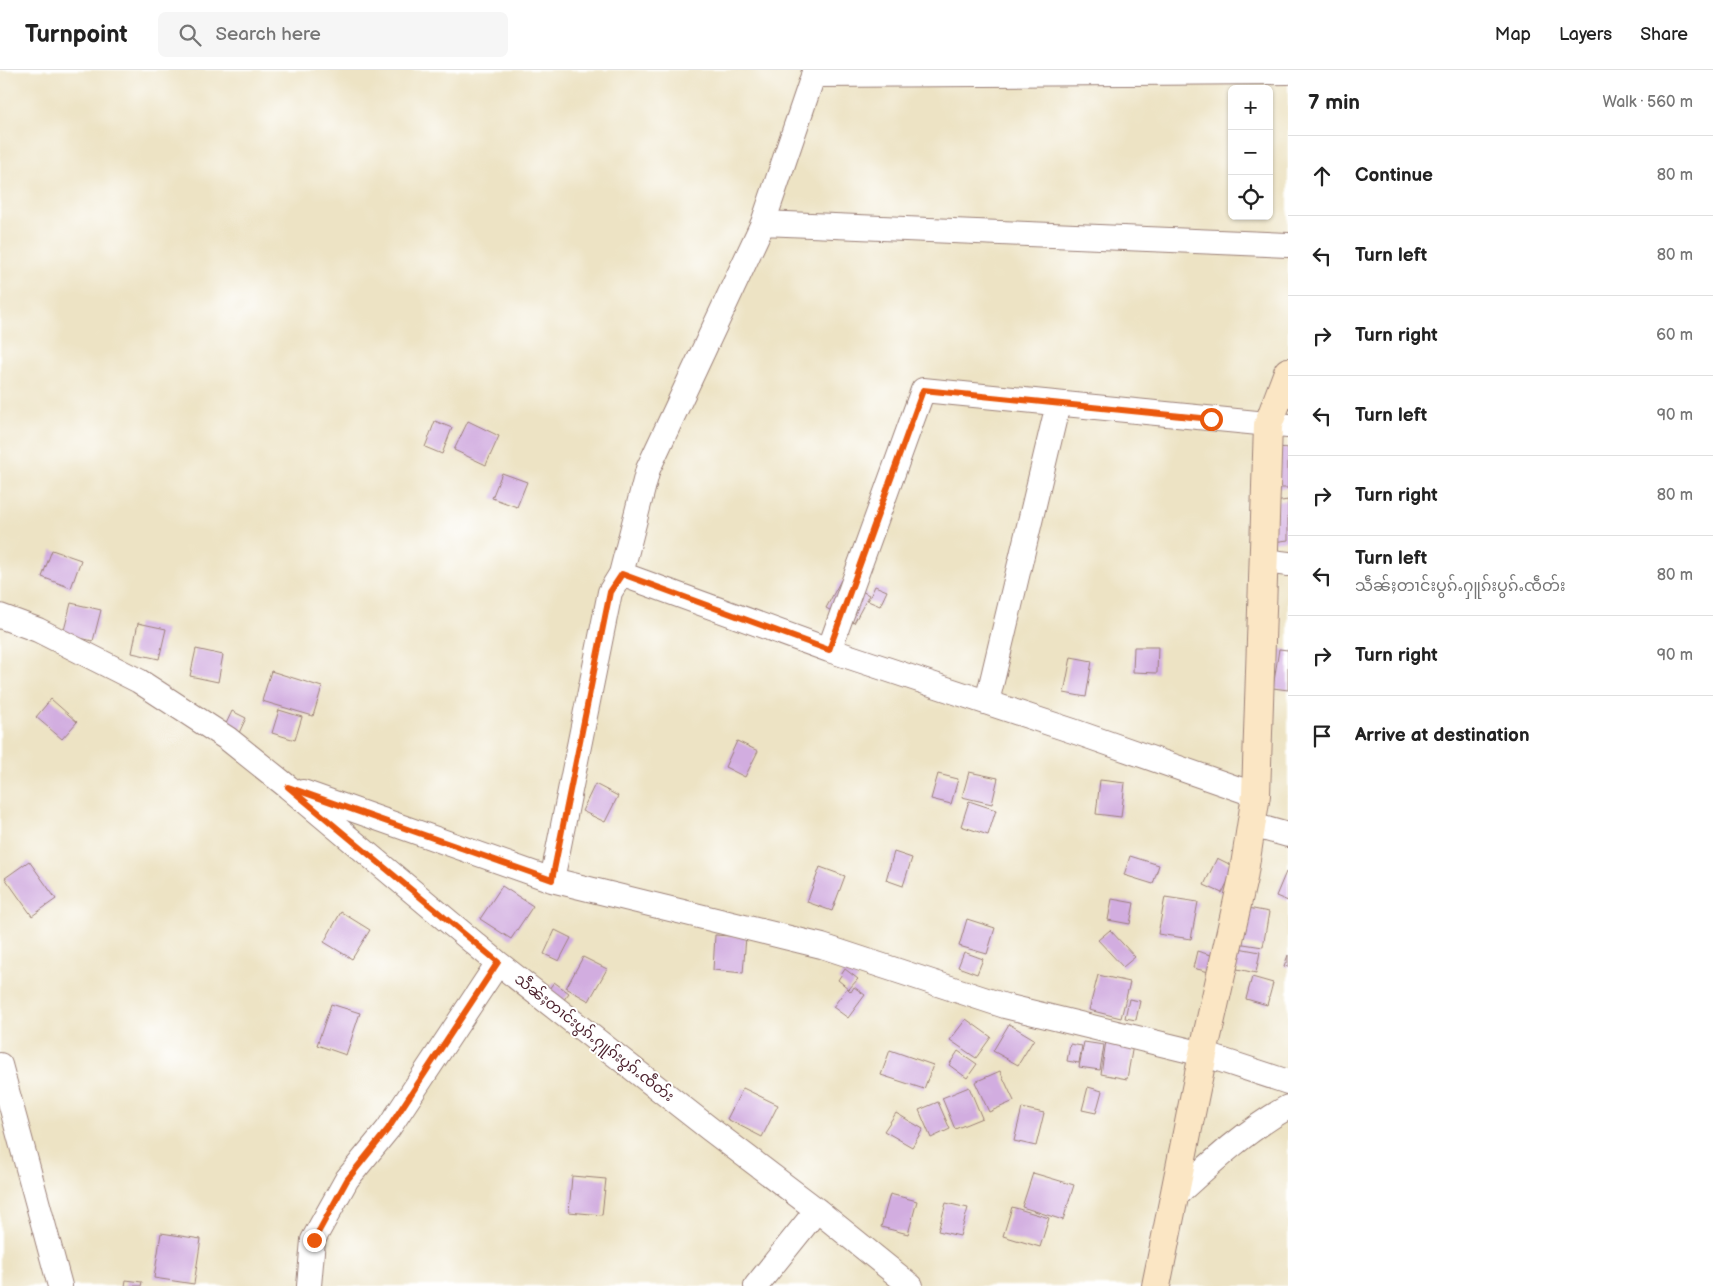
<!DOCTYPE html>
<meta charset="utf-8">
<style>
:root{--surface:#fff;--page:#f6f6f6;--text:#222;--muted:#767676;--line:#e0e0e0}
body{margin:0;font-family:"Balsamiq Sans","Noto Sans Myanmar",sans-serif;background:var(--page);color:var(--text)}
.controls{position:absolute;right:15px;top:15px;display:grid;overflow:hidden;border-radius:8px;box-shadow:0 1px 4px #0004}
.controls button{width:45px;height:45px;display:grid;place-items:center;padding:0;border:0;border-bottom:1px solid var(--line);background:var(--surface);color:var(--text);font:25px sans-serif}
.stop{position:absolute;width:15px;height:15px;margin:-11px;border:4px solid #ea580c;border-radius:50%;background:#fff}
.stop.end{background:#ea580c;border-color:#fff;box-shadow:0 1px 5px #0008}
.list{margin:0;padding:0;list-style:none}
h2{display:flex;justify-content:space-between;align-items:center;height:65px;margin:0;padding:0 20px;font-size:21px}
h2 small{font-size:16px;font-weight:400;color:var(--muted)}
.list li{display:grid;grid-template-columns:32px 1fr auto;gap:15px;align-items:center;box-sizing:border-box;height:80px;padding:0 20px;border-top:1px solid var(--line)}
.list b{display:block;font-size:19px;white-space:nowrap}
.list p{margin:0;font-size:16px;white-space:nowrap;color:var(--muted)}
.list em{font-size:16px;font-style:normal;color:var(--muted)}
.icon{flex:none;width:28px;height:28px;fill:none;stroke:currentColor;stroke-width:2;stroke-linecap:round;stroke-linejoin:round}
.map{position:relative;flex:none;width:1288px;height:1216px;overflow:hidden}
header{display:flex;align-items:center;gap:30px;box-sizing:border-box;height:70px;padding:0 25px;background:var(--surface);border-bottom:1px solid var(--line)}
header strong{font-size:24px}
nav{display:flex;gap:28px;margin-inline-start:auto;font-size:18px}
.search{width:350px;height:45px;background:var(--page);display:flex;align-items:center;gap:12px;box-sizing:border-box;padding:0 18px;border-radius:8px;color:var(--muted);font-size:19px}
main{display:flex}
aside{flex:1;background:var(--surface)}
.map>svg:first-child{display:block}
.building{fill:#d2ade0}
.lines{fill:none;stroke-linecap:round;stroke-linejoin:round}
.street-casing{stroke:#9c8178;stroke-width:26}
.secondary-casing{stroke:#9c8178;stroke-width:30}
.street{stroke:#fff;stroke-width:24}
.secondary{stroke:#fbe6c4;stroke-width:28}
.route{stroke:#ea580c;stroke-width:6}
.labels{text-anchor:middle;dominant-baseline:central;stroke-width:4;stroke-linejoin:round;paint-order:stroke}
.street-label{font-size:15px;fill:#4a1f2b;stroke:#fff}
</style>
<header>
<strong>Turnpoint</strong>
<div class="search"><svg class="icon" aria-label="search" viewBox="0 0 24 24"><circle cx="10" cy="10" r="6"/><path d="M15 15l6 6"/></svg>Search here</div>
<nav><a>Map</a><a>Layers</a><a>Share</a></nav>
</header>
<main>
<div class="map">
<svg width="1288" height="1216" viewBox="0 0 1288 1216">
<rect width="100%" height="100%" fill="#fff"/>
<filter id="ink" filterUnits="userSpaceOnUse"><feTurbulence type="fractalNoise" baseFrequency=".02" numOctaves="2"/><feDisplacementMap in="SourceGraphic" scale="10" xChannelSelector="R" yChannelSelector="G"/><feConvolveMatrix kernelMatrix="1 2 1 2 8 2 1 2 1" color-interpolation-filters="sRGB"/></filter>
<filter id="wash" filterUnits="userSpaceOnUse"><feTurbulence type="fractalNoise" baseFrequency=".0096" numOctaves="4" result="noise"/><feDisplacementMap in="SourceGraphic" scale="20" xChannelSelector="R" yChannelSelector="G"/><feGaussianBlur stdDeviation="1.12" result="paint"/><feColorMatrix in="noise" values="0 0 0 0 0 0 0 0 0 0 0 0 0 0 0 0 0 1.4 0 .05"/><feComposite in="paint" operator="in"/></filter>
<g filter="url(#wash)">
<rect width="100%" height="100%" fill="#ede3c4"/>
<g id="blocks">
<path class="building" d="M435,351L452,358L442,384L425,377Z
M468,351L499,366L486,395L454,380Z
M1278,377L1288,378V418H1276Z
M502,403L527,412L517,437L492,428Z
M1288,430V470L1273,472L1268,433Z
M52,480L81,490L71,518L42,507Z
M841,510L869,525L854,553L826,538Z
M875,516L887,521L880,536L868,531Z
M71,533L101,540L93,571L63,564Z
M138,553L166,559L159,589L132,583Z
M1134,577H1158L1157,603L1133,602Z
M196,579L223,585L218,612L190,606Z
M1279,579L1288,580V620L1273,618Z
M1071,587L1092,591L1086,627L1064,623Z
M271,601L322,617L313,646L262,631Z
M51,629L77,652L62,669L36,647Z
M279,640L302,647L295,670L272,663Z
M232,641L246,648L239,663L225,656Z
M737,671L758,681L745,707L725,697Z
M969,702L998,708L992,734L962,727Z
M938,704L958,709L951,734L931,729Z
M1100,710L1125,713L1121,747L1096,744Z
M595,714L618,726L605,752L582,741Z
M969,731L996,740L988,765L961,756Z
M894,782L912,788L903,816L886,810Z
M1130,786L1159,795L1153,814L1124,805Z
M1217,788L1235,797L1222,823L1204,815Z
M29,791L56,829L32,846L5,808Z
M820,797L845,806L832,841L807,832Z
M1286,802L1288,803V831L1276,826Z
M502,816L533,836L511,869L480,849Z
M1165,827L1198,832L1191,869L1158,864Z
M1112,829L1134,833L1130,854L1108,850Z
M1243,837L1269,842L1263,877L1237,873Z
M341,842L370,860L352,889L324,872Z
M967,849L995,858L987,884L959,876Z
M555,860L571,868L559,891L544,884Z
M1110,860L1135,887L1123,897L1098,870Z
M715,865L746,867L743,903L713,900Z
M1233,877L1260,882L1256,903L1228,897Z
M1197,881L1218,887L1213,903L1193,898Z
M964,882L983,889L977,904L958,897Z
M1288,885V897L1284,896Z
M583,887L607,899L589,931L566,918Z
M845,899L858,909L849,919L838,910Z
M1098,905L1130,912L1121,948L1089,940Z
M1252,907L1273,913L1267,935L1246,929Z
M554,912L569,923L560,935L545,925Z
M854,917L865,925L848,948L833,937L847,918L851,922Z
M1129,929L1140,931L1136,950L1125,948Z
M331,934L360,943L346,985L317,975Z
M966,949L991,967L976,988L950,970Z
M1009,954L1034,969L1018,995L993,981Z
M1106,971L1133,975L1127,1009L1101,1004Z
M1084,972L1104,975L1100,1000L1079,997Z
M1070,974L1082,976L1079,993L1067,991Z
M890,980L933,995L924,1019L881,1005Z
M958,981L977,994L967,1008L949,995Z
M1000,1001L1014,1031L989,1042L975,1012Z
M969,1017L982,1048L955,1059L942,1028Z
M1088,1017L1102,1021L1096,1043L1082,1040Z
M743,1018L778,1035L762,1067L727,1049Z
M938,1032L950,1059L931,1068L919,1040Z
M1022,1038L1044,1043L1036,1076L1014,1071Z
M896,1043L923,1059L912,1077L884,1061Z
M1033,1103L1074,1115L1063,1150L1022,1137Z
M572,1106L606,1109L602,1145L569,1142Z
M890,1124L917,1131L908,1164L881,1157Z
M946,1133L968,1138L960,1166L938,1161Z
M1012,1137L1049,1148L1040,1177L1003,1166Z
M161,1163L201,1169L194,1214L154,1208Z
M126,1210L142,1212L141,1216H125Z"/>
</g>
</g>
<g filter="url(#ink)">
<use href="#blocks" fill-opacity="0" stroke="#9c8178" stroke-width="1"/>
<g class="lines">
<defs>
<path id="street" d="M813,5L1288,2
M763,153L1288,175
M1264,491L1288,494
M621,504L829,580L1076,662L1256,725
M0,546L38,560L139,611L228,669L288,717L498,893L710,1059L817,1140L911,1216
M829,580L923,320L1288,356
M987,632L1058,334
M303,722L552,810L822,876L1005,936L1203,984L1288,1012
M1252,755L1288,765
M552,810L610,522L621,504L648,399L763,153L815,0
M0,995L60,1216
M1174,1127C1210,1094 1245,1061 1288,1037
M309,1216L313,1170L347,1109L388,1059L498,893
M756,1216L817,1140"/>
<path id="secondary" d="M1156,1216L1203,984L1243,808L1256,725L1268,355L1288,302"/>
</defs>
<use href="#street" class="street-casing"/>
<use href="#secondary" class="secondary-casing"/>
<use href="#street" class="street"/>
<use href="#secondary" class="secondary"/>
</g>
</g>
<g class="lines" filter="url(#ink)">
<path class="route" d="M314,1170L347,1110L388,1059L498,892L288,717L552,810L610,522L622,504L829,580L923,320L1211,349"/>
</g>
<g class="labels">
<g class="street-label">
<text transform="translate(594 968) rotate(38)">သဵၼ်ႈတၢင်းပွၵ်ႉႁူၵ်းပွၵ်ႉၸဵတ်း</text>
</g>
</g>
</svg>
<div class="controls">
<button>+</button>
<button>−</button>
<button><svg class="icon" aria-label="locate" viewBox="0 0 24 24"><circle cx="12" cy="12" r="6"/><path d="M12 2v4M12 18v4M2 12h4M18 12h4"/></svg></button>
</div>
<div class="stop" style="left:1211px;top:349px"></div>
<div class="stop end" style="left:314px;top:1170px"></div>
</div>
<aside>
<h2>7 min<small>Walk · 560 m</small></h2>
<ul class="list">
<li><svg class="icon" aria-label="ahead" viewBox="0 0 24 24"><path d="M12 20V5M6 11l6-6 6 6"/></svg><div><b>Continue</b></div><em>80 m</em></li>
<li><svg class="icon" aria-label="left" viewBox="0 0 24 24"><path d="M17 20v-9H6M10 6l-5 5 5 5"/></svg><div><b>Turn left</b></div><em>80 m</em></li>
<li><svg class="icon" aria-label="right" viewBox="0 0 24 24"><path d="M7 20v-9h11M14 6l5 5-5 5"/></svg><div><b>Turn right</b></div><em>60 m</em></li>
<li><svg class="icon" aria-label="left" viewBox="0 0 24 24"><path d="M17 20v-9H6M10 6l-5 5 5 5"/></svg><div><b>Turn left</b></div><em>90 m</em></li>
<li><svg class="icon" aria-label="right" viewBox="0 0 24 24"><path d="M7 20v-9h11M14 6l5 5-5 5"/></svg><div><b>Turn right</b></div><em>80 m</em></li>
<li><svg class="icon" aria-label="left" viewBox="0 0 24 24"><path d="M17 20v-9H6M10 6l-5 5 5 5"/></svg><div><b>Turn left</b><p>သဵၼ်ႈတၢင်းပွၵ်ႉႁူၵ်းပွၵ်ႉၸဵတ်း</p></div><em>80 m</em></li>
<li><svg class="icon" aria-label="right" viewBox="0 0 24 24"><path d="M7 20v-9h11M14 6l5 5-5 5"/></svg><div><b>Turn right</b></div><em>90 m</em></li>
<li><svg class="icon" aria-label="arrive" viewBox="0 0 24 24"><path d="M6 21V4h12l-3 4 3 4H6"/></svg><div><b>Arrive at destination</b></div></li>
</ul>
</aside>
</main>
